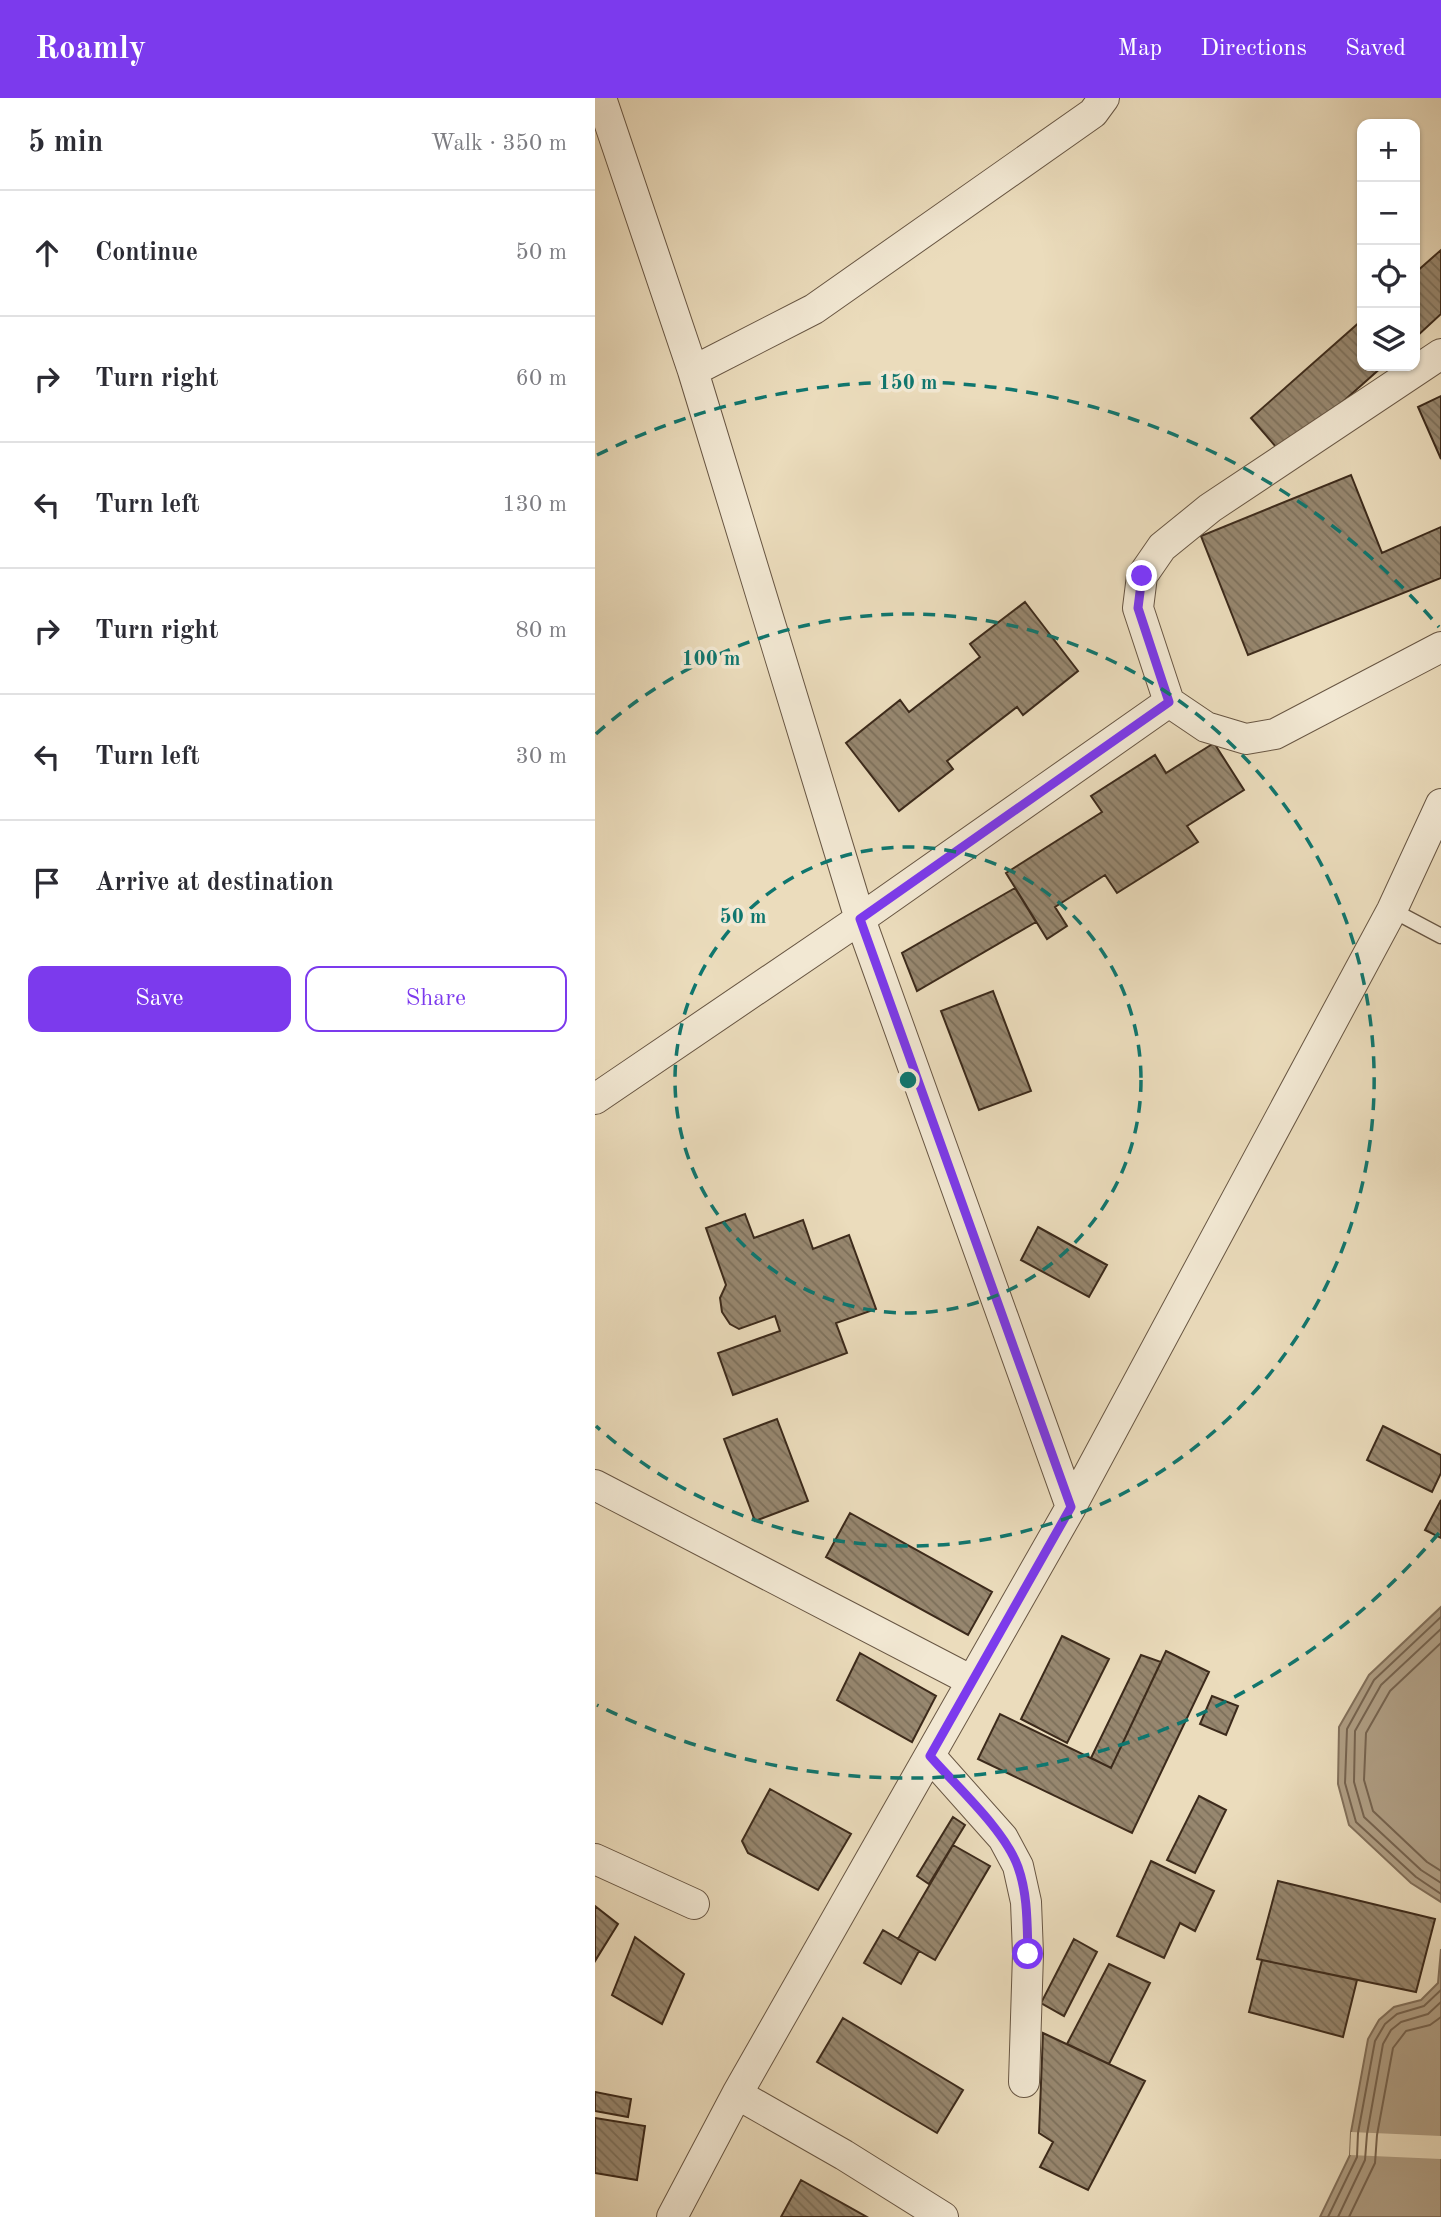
<!DOCTYPE html>
<meta charset="utf-8">
<style>
:root{--surface:#fff;--page:#f2f2f3;--text:#2b2b33;--muted:#7c7c81;--line:#e1e1e2;--accent:#7c3aed}
body{margin:0;font-family:"Old Standard TT",serif;background:var(--page);color:var(--text)}
.controls{position:absolute;right:21px;top:21px;display:grid;overflow:hidden;border-radius:14px;box-shadow:0 2px 5px #0004}
.controls button{width:63px;height:63px;display:grid;place-items:center;padding:0;border:0;border-bottom:2px solid var(--line);background:var(--surface);color:var(--text);font:35px sans-serif}
.stop{position:absolute;width:21px;height:21px;margin:-16px;border:5px solid #7c3aed;border-radius:50%;background:#fff}
.stop.end{background:#7c3aed;border-color:#fff;box-shadow:0 2px 7px #0008}
.list{margin:0;padding:0;list-style:none}
h2{display:flex;justify-content:space-between;align-items:center;height:91px;margin:0;padding:0 28px;font-size:30px}
h2 small{font-size:23px;font-weight:400;color:var(--muted)}
.list li{display:grid;grid-template-columns:46px 1fr auto;gap:21px;align-items:center;box-sizing:border-box;height:126px;padding:0 28px;border-top:2px solid var(--line)}
.list b{display:block;font-size:26px;white-space:nowrap}
.list em{font-size:23px;font-style:normal;color:var(--muted)}
.actions{display:flex;gap:14px;padding:21px 28px}
.actions a{flex:1;padding:16px 0;border:2px solid var(--accent);border-radius:14px;text-align:center;font-size:24px;color:var(--accent)}
.actions .main{background:var(--accent);color:#fff}
.icon{flex:none;width:38px;height:38px;fill:none;stroke:currentColor;stroke-width:2;stroke-linecap:round;stroke-linejoin:round}
.map{position:relative;flex:none;width:846px;height:2119px;overflow:hidden}
header{display:flex;align-items:center;gap:42px;box-sizing:border-box;height:98px;padding:0 35px;background:var(--accent);color:#fff}
header strong{font-size:33px}
nav{display:flex;gap:38px;margin-inline-start:auto;font-size:24px}
main{display:flex}
aside{flex:1;background:var(--surface)}
.map>svg:first-child{display:block}
.water{fill:#b09f85;stroke:#82705b;stroke-width:2}
.pier{fill:#ebdcbc}
.lines{fill:none;stroke-linecap:round;stroke-linejoin:round}
.shore{stroke:#766450;stroke-width:2}
.building{fill:url(#building-back-hatch);stroke:#3c2a1b;stroke-width:2}
.service-casing{stroke:#685643;stroke-width:17}
.minor-casing{stroke:#685643;stroke-width:32}
.service{stroke:#f2e8d3;stroke-width:14}
.minor{stroke:#f2e8d3;stroke-width:30}
.route{stroke:#7c3aed;stroke-width:9}
.ring{fill:none;stroke:#0f766e;stroke-width:3.5;stroke-dasharray:12 9}
.centre{fill:#0f766e;stroke:#f2e8d3;stroke-width:3.5}
.ring-label{font-size:21px;text-anchor:middle;font-weight:bold;fill:#0f766e;stroke:#f2e8d3;stroke-width:7;stroke-linejoin:round;paint-order:stroke}
</style>
<header>
<strong>Roamly</strong>
<nav><a>Map</a><a>Directions</a><a>Saved</a></nav>
</header>
<main>
<aside>
<h2>5 min<small>Walk · 350 m</small></h2>
<ul class="list">
<li><svg class="icon" aria-label="ahead" viewBox="0 0 24 24"><path d="M12 20V5M6 11l6-6 6 6"/></svg><div><b>Continue</b></div><em>50 m</em></li>
<li><svg class="icon" aria-label="right" viewBox="0 0 24 24"><path d="M7 20v-9h11M14 6l5 5-5 5"/></svg><div><b>Turn right</b></div><em>60 m</em></li>
<li><svg class="icon" aria-label="left" viewBox="0 0 24 24"><path d="M17 20v-9H6M10 6l-5 5 5 5"/></svg><div><b>Turn left</b></div><em>130 m</em></li>
<li><svg class="icon" aria-label="right" viewBox="0 0 24 24"><path d="M7 20v-9h11M14 6l5 5-5 5"/></svg><div><b>Turn right</b></div><em>80 m</em></li>
<li><svg class="icon" aria-label="left" viewBox="0 0 24 24"><path d="M17 20v-9H6M10 6l-5 5 5 5"/></svg><div><b>Turn left</b></div><em>30 m</em></li>
<li><svg class="icon" aria-label="arrive" viewBox="0 0 24 24"><path d="M6 21V4h12l-3 4 3 4H6"/></svg><div><b>Arrive at destination</b></div></li>
</ul>
<div class="actions"><a class="main">Save</a><a>Share</a></div>
</aside>
<div class="map">
<svg width="846" height="2119" viewBox="0 0 846 2119">
<defs>
<pattern id="building-back-hatch" width="6" height="6" patternUnits="userSpaceOnUse" patternTransform="scale(1.75)"><rect width="6" height="6" fill="#97876f"/><path d="M-1 5l2 2M0 0l6 6M5-1l2 2" fill="none" stroke="#7c6f5a"/></pattern>
</defs>
<rect width="100%" height="100%" fill="#ebdcbc"/>
<filter id="stains"><feTurbulence type="fractalNoise" baseFrequency=".00286" numOctaves="4"/><feColorMatrix values="0 0 0 0 .2 0 0 0 0 .09 0 0 0 0 .02 0 0 0 .5 -.17"/></filter>
<radialGradient id="worn" r=".72"><stop offset=".6" stop-color="#630" stop-opacity="0"/><stop offset="1" stop-color="#630" stop-opacity=".3"/></radialGradient>
<path class="water" d="M846,1509V1804L816,1785L754,1727L743,1686L744,1629L774,1577Z
M846,1851V2119H725L755,2057L756,2034L773,1941L784,1922L799,1909L826,1902L843,1885Z"/>
<path class="pier" d="M756,2034L846,2038V2061L755,2057Z"/>
<g class="lines">
<path class="shore" d="M846,1519L779,1582L752,1631L750,1685L761,1724L821,1779L846,1796
M846,1531L786,1587L760,1633L759,1684L769,1719L826,1772L846,1785
M846,1545L795,1593L771,1635L769,1682L778,1713L832,1764L846,1773
M733,2119L762,2059L763,2035L780,1943L790,1926L802,1916L829,1908L846,1892
M743,2119L770,2062L772,2036L788,1946L796,1932L806,1924L833,1916L846,1904
M754,2119L780,2065L782,2037L798,1950L811,1933L835,1927L846,1919"/>
</g>
<path class="building" d="M846,152V216L820,240V175Z
M767,222V268H788L688,357L656,320Z
M846,298V361L823,309Z
M756,377L787,455L846,429V480L653,557L606,438Z
M430,504L483,573L428,617L422,609L352,663L358,671L304,713L251,645L305,602L314,614L385,559L375,546Z
M619,645L649,692L592,728L603,744L522,795L510,777L460,809L472,828L452,841L411,775L507,714L496,698L560,657L571,675Z
M420,790L441,824L322,893L307,855Z
M398,893L436,993L384,1012L346,913Z
M150,1116L159,1140L208,1122L218,1151L254,1137L281,1211L241,1225L252,1255L138,1297L123,1255L185,1233L180,1218L144,1231L135,1226L127,1214L125,1200L131,1187L111,1130Z
M443,1129L512,1167L494,1199L426,1162Z
M182,1321L213,1403L160,1423L129,1341Z
M788,1328L846,1357V1375L837,1394L772,1362Z
M846,1402V1440L830,1432Z
M255,1415L397,1494L373,1537L231,1459Z
M467,1538L514,1561L472,1645L426,1621Z
M571,1553L614,1574L537,1735L383,1661L405,1616L516,1670Z
M265,1555L341,1598L317,1644L242,1602Z
M546,1557L566,1564L516,1670L496,1660Z
M617,1598L643,1608L631,1637L605,1626Z
M175,1691L256,1736L223,1792L153,1755L147,1743Z
M604,1698L631,1712L600,1775L572,1762Z
M358,1719L370,1727L334,1786L322,1778Z
M358,1747L395,1768L340,1862L303,1841Z
M556,1763L619,1793L600,1833L585,1825L569,1860L522,1838Z
M683,1783L840,1821L821,1894L662,1861Z
M0,1808L23,1826L0,1863Z
M288,1832L324,1853L306,1886L269,1865Z
M40,1839L89,1876L67,1926L17,1897Z
M479,1841L502,1854L469,1918L446,1905Z
M667,1862L762,1882L748,1939L654,1914Z
M514,1866L555,1885L514,1966L472,1946Z
M248,1920L368,1992L342,2035L222,1964Z
M448,1935L550,1983L493,2092L445,2069L458,2044L444,2035Z
M0,1994L36,2001L33,2019L0,2013Z
M0,2020L50,2028L42,2082L0,2075Z
M206,2082L272,2119H186Z"/>
<g class="lines">
<defs>
<path id="service" d="M797,812L846,838"/>
<path id="minor" d="M6,0L98,273L265,821L574,604
M846,256L615,410L567,449L547,478L543,510L574,604L611,629L651,641L680,636L846,549
M98,273L219,211L498,15L509,0
M0,1001L265,821L476,1409L142,1996L77,2119
M0,1387L377,1583
M476,1409L797,812L846,706
M335,1658L408,1740L423,1768L431,1804L433,1856L429,1984
M0,1761L99,1806
M142,1996L249,2057L348,2119"/>
</defs>
<use href="#service" class="service-casing"/>
<use href="#minor" class="minor-casing"/>
<use href="#service" class="service"/>
<use href="#minor" class="minor"/>
</g>
<g class="lines">
<path class="route" d="M433,1856C432,1827 433,1797 423,1769C410,1732 361,1688 335,1658L476,1409L265,821L574,604L543,510L547,478"/>
</g>
<g class="ring">
<circle cx="313" cy="982" r="233"/>
<path d="M1 636A466 466 0 1 1 1 1328"/>
<path d="M844 1435A698 698 0 0 1 2 1607M2 357A698 698 0 0 1 844 529"/>
</g>
<circle cx="313" cy="982" r="10" class="centre"/>
<g class="ring-label">
<text x="313" y="291">150 m</text>
<text x="116" y="567">100 m</text>
<text x="148" y="825">50 m</text>
</g>
<rect width="100%" height="100%" filter="url(#stains)"/>
<rect width="100%" height="100%" fill="url(#worn)"/>
</svg>
<div class="controls">
<button>+</button>
<button>−</button>
<button><svg class="icon" aria-label="locate" viewBox="0 0 24 24"><circle cx="12" cy="12" r="6"/><path d="M12 2v4M12 18v4M2 12h4M18 12h4"/></svg></button>
<button><svg class="icon" aria-label="layers" viewBox="0 0 24 24"><path d="M12 4l9 5-9 5-9-5zM3 14l9 5 9-5"/></svg></button>
</div>
<div class="stop" style="left:433px;top:1856px"></div>
<div class="stop end" style="left:547px;top:478px"></div>
</div>
</main>
